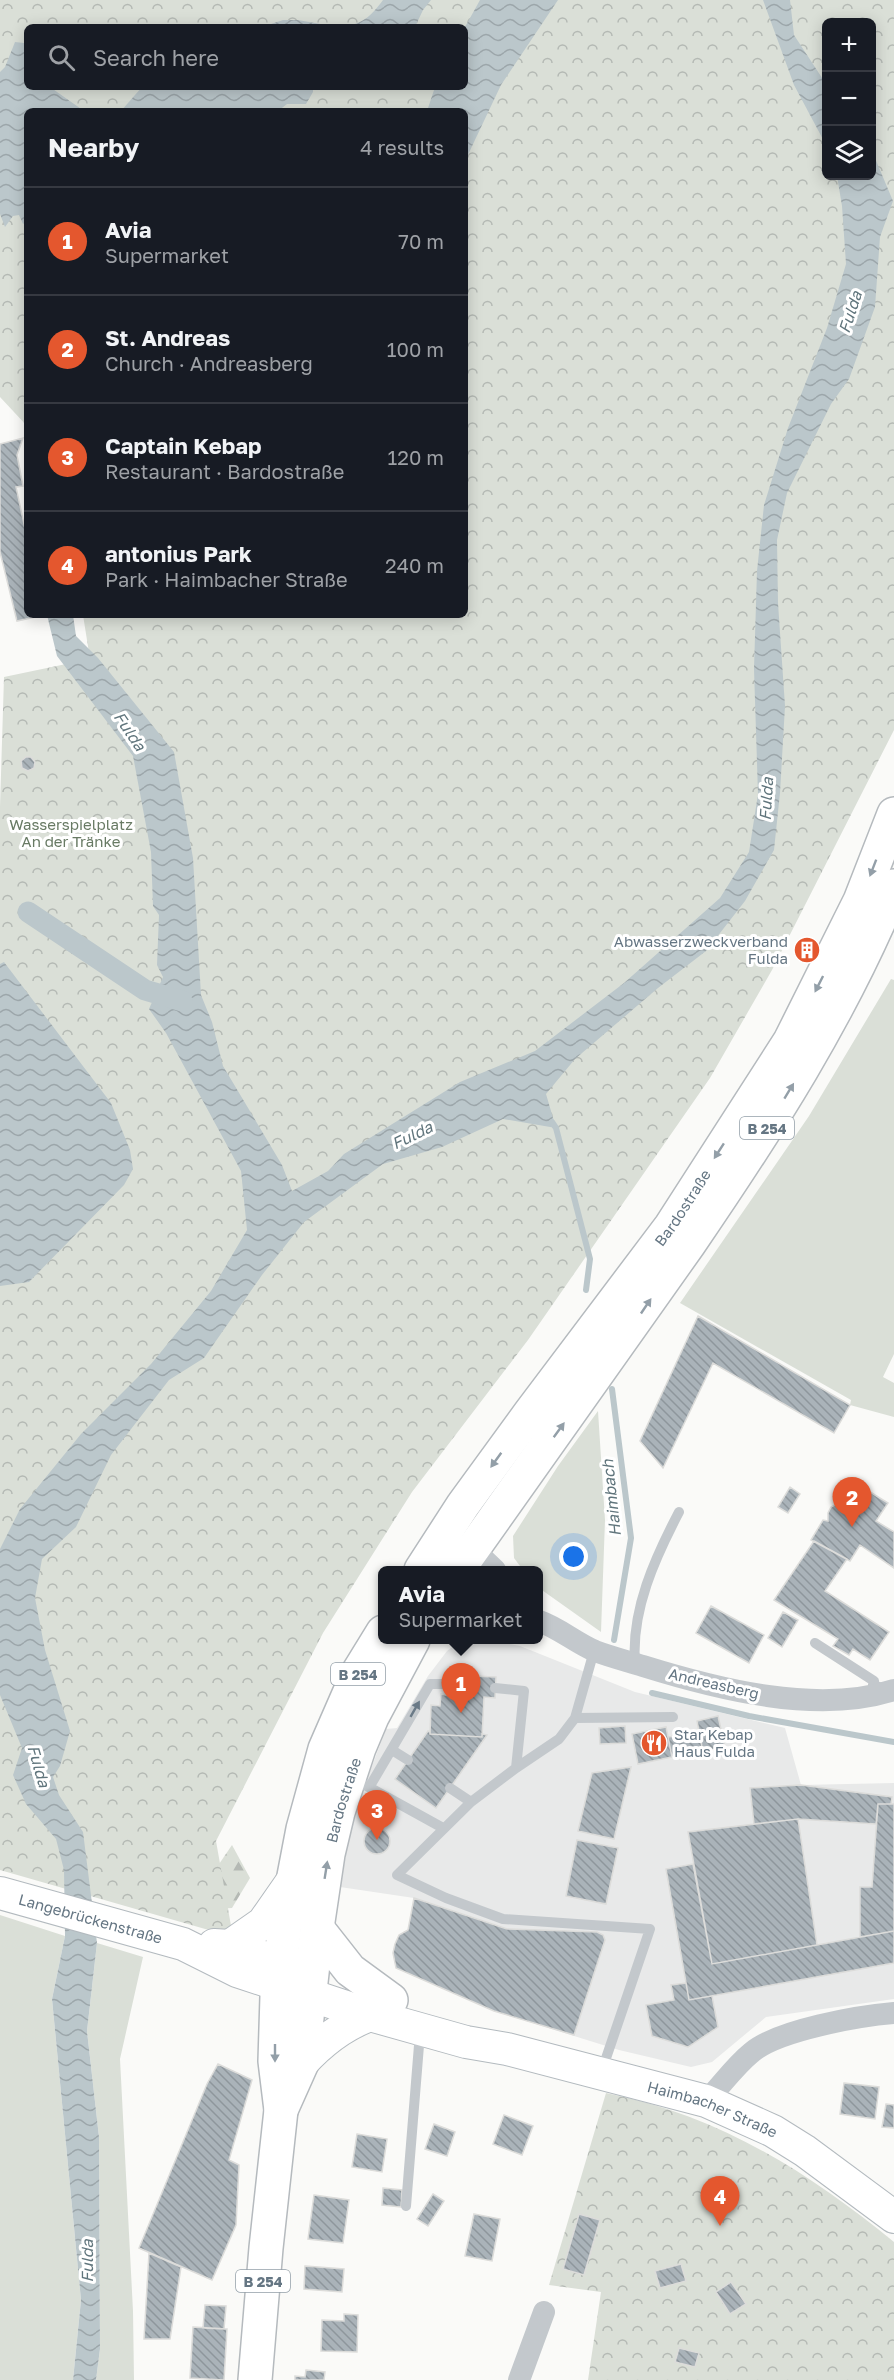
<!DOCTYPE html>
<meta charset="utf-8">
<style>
:root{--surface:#171b24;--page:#20242c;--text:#f1f3f6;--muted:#9ea1a6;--line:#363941;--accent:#e4572e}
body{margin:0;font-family:"Golos Text",sans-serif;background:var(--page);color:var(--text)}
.controls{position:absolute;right:18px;top:18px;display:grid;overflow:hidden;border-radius:9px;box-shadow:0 3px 15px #0003}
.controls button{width:54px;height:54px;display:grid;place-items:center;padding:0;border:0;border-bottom:2px solid var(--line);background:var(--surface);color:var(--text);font:30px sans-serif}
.you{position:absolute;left:574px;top:1557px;width:21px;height:21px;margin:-15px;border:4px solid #fff;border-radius:50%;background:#1a73e8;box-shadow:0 0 0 9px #1a73e833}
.badge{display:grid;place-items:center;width:39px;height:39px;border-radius:50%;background:var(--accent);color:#fff;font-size:20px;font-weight:700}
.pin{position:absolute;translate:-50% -50px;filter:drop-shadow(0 2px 3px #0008)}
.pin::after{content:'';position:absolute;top:32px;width:21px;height:18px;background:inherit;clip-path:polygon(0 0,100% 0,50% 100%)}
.popup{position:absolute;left:378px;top:1566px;width:165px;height:78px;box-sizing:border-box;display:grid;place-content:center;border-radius:9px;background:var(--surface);filter:drop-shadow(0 2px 4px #0005);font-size:20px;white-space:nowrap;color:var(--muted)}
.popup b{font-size:22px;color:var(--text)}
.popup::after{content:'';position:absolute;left:50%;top:100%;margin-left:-12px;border:12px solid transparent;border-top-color:var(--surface)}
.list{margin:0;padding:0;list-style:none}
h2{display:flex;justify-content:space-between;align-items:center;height:78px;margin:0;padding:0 24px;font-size:26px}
h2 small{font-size:20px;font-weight:400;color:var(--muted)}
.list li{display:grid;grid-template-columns:39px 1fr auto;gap:18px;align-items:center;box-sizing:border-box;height:108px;padding:0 24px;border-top:2px solid var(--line)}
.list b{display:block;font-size:22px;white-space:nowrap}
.list p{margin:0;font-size:20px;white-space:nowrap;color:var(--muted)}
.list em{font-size:20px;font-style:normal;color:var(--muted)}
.icon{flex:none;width:33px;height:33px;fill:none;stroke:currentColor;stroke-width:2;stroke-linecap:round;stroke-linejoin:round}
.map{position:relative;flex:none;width:894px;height:2380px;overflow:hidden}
.search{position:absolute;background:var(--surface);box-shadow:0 3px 15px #0003;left:24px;top:24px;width:444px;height:66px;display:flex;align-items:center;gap:15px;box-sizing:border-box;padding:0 21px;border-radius:9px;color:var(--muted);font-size:22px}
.panel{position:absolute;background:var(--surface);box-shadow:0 3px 15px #0003;left:24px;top:108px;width:444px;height:510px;border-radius:9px}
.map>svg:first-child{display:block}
.built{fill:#e8e9e9}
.grass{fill:#dadfd7}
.forest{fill:url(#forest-firs)}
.park{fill:url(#park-crowns);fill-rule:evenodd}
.water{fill:url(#water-waves)}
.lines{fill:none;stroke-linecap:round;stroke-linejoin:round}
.stream{stroke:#bbc7cb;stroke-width:6}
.canal{stroke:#bbc7cb;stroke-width:21}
.building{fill:url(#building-back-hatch);stroke:#dcdcda;stroke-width:1.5}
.secondary-casing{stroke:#b3babf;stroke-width:34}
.primary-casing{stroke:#b5babe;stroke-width:36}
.lane{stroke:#c3c8cc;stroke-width:10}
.street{stroke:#c3c8cc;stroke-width:22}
.secondary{stroke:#fff;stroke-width:32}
.primary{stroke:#fff;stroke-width:33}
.oneway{fill:#939fa8}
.oneway2{fill:#6a7a87}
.labels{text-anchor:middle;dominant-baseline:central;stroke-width:6;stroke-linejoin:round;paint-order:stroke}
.shield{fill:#fff;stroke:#939fa8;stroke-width:1.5}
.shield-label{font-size:14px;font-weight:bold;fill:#657683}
.park-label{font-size:15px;fill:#687a64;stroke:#fff}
.poi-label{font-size:15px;fill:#657683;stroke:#fff;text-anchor:end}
.street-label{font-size:15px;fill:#657683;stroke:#fff}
.water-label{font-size:16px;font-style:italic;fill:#60757c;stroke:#fff}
</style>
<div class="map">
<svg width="894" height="2380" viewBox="0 0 894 2380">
<defs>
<pattern id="forest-firs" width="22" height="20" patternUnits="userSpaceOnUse" patternTransform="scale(1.5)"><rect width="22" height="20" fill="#dadfd7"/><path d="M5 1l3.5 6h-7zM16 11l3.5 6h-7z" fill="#b4b9b4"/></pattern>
<pattern id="park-crowns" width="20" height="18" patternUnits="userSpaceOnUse" patternTransform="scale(1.5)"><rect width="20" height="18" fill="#dadfd7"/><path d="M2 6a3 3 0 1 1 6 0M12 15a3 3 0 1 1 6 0" fill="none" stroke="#b4b9b4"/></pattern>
<pattern id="water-waves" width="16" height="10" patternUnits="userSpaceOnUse" patternTransform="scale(1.5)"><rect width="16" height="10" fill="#bbc7cb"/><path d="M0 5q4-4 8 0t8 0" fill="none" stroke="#9ca6aa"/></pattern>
<pattern id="building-back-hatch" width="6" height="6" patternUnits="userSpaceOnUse" patternTransform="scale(1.5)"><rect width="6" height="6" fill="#aab3b9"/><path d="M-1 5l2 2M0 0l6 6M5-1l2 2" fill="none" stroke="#8e969c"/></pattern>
</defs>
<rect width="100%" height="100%" fill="#fafaf8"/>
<path class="built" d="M462,1640H488L520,1646L635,1692L785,1728L801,1785L894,1783V1999L766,2017L712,2062L691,2067L619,2050L494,2011L396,1968L393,1953L395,1944L399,1935L408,1930L414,1898L340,1887L350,1833L366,1782L386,1729L397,1728L428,1676L447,1651Z"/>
<path class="grass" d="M891,979L894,980V1354L883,1377L894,1383V1417L850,1405L851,1400L680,1303L809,1116Z
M598,1411L605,1520L601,1632L539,1588V1570H523L514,1558L513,1536L558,1466Z
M0,1915L65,1936L52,1999L81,2300L73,2380H0Z
M97,1943L143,1957L120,2059L133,2311L134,2380H96L100,2349L99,2137L87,2031Z"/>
<path class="forest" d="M232,1845L250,1878L232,1908L217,1909L198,1895Z"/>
<path class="park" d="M0,0H894V730L772,970L710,1078L528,1340L412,1492L323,1633L216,1841L233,1937L0,1870V807L4,677L90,659L83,615H465V111H27V426L0,397ZM826,22H872V176H826ZM27,27H465V87H27Z
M606,2093C718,2115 807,2171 894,2242V2380H588L601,2292L549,2285Z"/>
<path class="water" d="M383,0H431L423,10L415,27H345C365,22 371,16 383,0Z
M480,0H558L501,85L465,161V111H427L435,87H465V27Z
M763,0H790L794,35L826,84V145L794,85Z
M283,20H298L337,27H262Z
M15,42L24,43L27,48V87H50L84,111H27V221L23,224L19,215L13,216L5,227L0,214V72L5,67Z
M142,87H313V92L306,104H287L278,111H121Z
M872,151L893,201L880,237L875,307L849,379L831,404L787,493L777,540L778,603L785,706L780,793L774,850L745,901L706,951L658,988L575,1059L546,1094L556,1128L503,1119L442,1147L383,1164L304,1222L262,1275L204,1358L169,1380L111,1455L76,1527L42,1559L35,1598L45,1650L70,1731L60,1766L53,1777L59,1795L83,1832L97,1943L87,2031L99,2137L100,2349L96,2380H73L81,2300L52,1999L65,1936L64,1870L56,1839L26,1804L13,1775L22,1748L0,1695V1549L20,1509L81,1434L151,1364L211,1291L247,1230L241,1171L166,1033L149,1009L163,977L157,965L159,915L153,906L151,852L133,756L57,656L47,615H73L76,636L98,658L174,752L193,858L201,995L212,1022L223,1066L282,1165L292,1191L328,1171L344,1154L460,1082L535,1051L624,983L720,898L749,852L758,794L754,669L757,571L764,505L788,428L827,328L846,264L842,206L837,176H872Z
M4,962L111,1103L130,1150L133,1169L124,1185L29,1282L0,1286V964Z"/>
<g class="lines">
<path class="stream" d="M552,1122L556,1128L590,1259L586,1290
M612,1389L631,1538L614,1640
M652,1693L749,1716L894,1742"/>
<path class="canal" d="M28,912L145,990L182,1001"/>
</g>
<path class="building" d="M23,438L17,455L23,486L16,487L27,538V615H44L17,621L0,552V444Z
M26,757H31L35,762L34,768L28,771L22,768L21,761Z
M806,942L814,946L807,958L799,954Z
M698,1316L850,1405L834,1433L713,1363L663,1468L640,1441Z
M790,1487L800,1494L788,1513L778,1507Z
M862,1487L888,1503L876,1521L894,1532V1568L860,1545L850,1561L811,1540L823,1520L828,1521V1513L831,1507L840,1502L850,1504Z
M814,1541L847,1559L825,1591L889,1632L870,1660L853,1649L849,1655L833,1646L838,1639L774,1600Z
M711,1606L764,1635L749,1663L696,1633Z
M783,1612L798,1620L782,1647L768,1638Z
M448,1675L496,1677L495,1698L484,1697L482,1737L430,1734L431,1705L440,1706L441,1694L446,1695Z
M718,1716L725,1747L703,1752L697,1721Z
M625,1726L626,1743L600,1744L599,1728Z
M666,1727L672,1757L638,1764L632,1734Z
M428,1731L430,1732V1734L482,1737V1734L487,1735L436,1808L395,1779Z
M699,1732L703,1752L672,1757L668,1737Z
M631,1767L614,1839L578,1831L592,1773Z
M801,1785L892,1797L891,1804H878L876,1824L798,1819L754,1824L750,1788Z
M878,1804H894V1931L860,1937V1887H872Z
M798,1819L817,1945L712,1964L688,1832Z
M364 1841a13 13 0 1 1 26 0a13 13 0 1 1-26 0Z
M577,1840L618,1848L606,1904L566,1896Z
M693,1864L712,1964L894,1931V1963L689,2000L666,1869Z
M414,1898L507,1929L597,1932L603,1935L605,1940L574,2035L494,2011L396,1968L393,1953L395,1944L399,1935L408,1930Z
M686,1983L689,2000L712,1996L718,2027L688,2047L652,2036L646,2005L674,2000L671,1985Z
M218,2064L252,2080L229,2160L239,2165L236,2225L212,2280L139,2248L207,2084Z
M844,2083L879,2087L875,2119L840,2114Z
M886,2104L894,2105V2128L882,2127Z
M504,2115L533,2126L522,2155L493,2144Z
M434,2124L455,2132L447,2156L425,2149Z
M357,2134L387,2139L382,2172L352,2167Z
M383,2188L402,2190L401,2207L382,2205Z
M433,2194L444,2201L428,2226L417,2219Z
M314,2195L349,2200L343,2243L308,2239Z
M474,2214L500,2219L492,2261L465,2256Z
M579,2214L600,2220L584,2275L563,2269Z
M149,2253L181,2267L170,2339H144Z
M681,2264L686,2281L660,2288L655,2271Z
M305,2266L344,2269L342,2292L304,2289Z
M731,2282L746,2304L730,2314L716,2292Z
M205,2305L226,2306L224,2329L203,2328Z
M344,2314L358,2315L357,2352L321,2351L322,2320L344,2321Z
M193,2327L227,2329L224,2380L190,2378Z
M679,2348L699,2353L695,2367L675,2362Z
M306,2370L325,2372L324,2380H295V2376L305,2377Z"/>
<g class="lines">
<defs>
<g id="secondary">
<path id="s1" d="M0,1893L183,1944L237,1971L370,2015L466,2042L507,2049L706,2101L773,2131L805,2151L894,2217"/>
<path d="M214,1945L230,1946L304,1971"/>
<path d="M230,1946L263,1923L293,1880"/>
<path d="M302,2063C322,2041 343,2025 370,2015"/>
</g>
<g id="primary">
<path id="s2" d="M421,1570L463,1505L530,1413L671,1226L790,1041L860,901L894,814"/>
<path d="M458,1570C535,1461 613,1353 689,1244C767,1130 842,1014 894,886"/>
<path d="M317,1928L350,1970L391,2000"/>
<path id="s3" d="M281,2110L302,2063L317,1928L328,1854L338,1812L359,1748L372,1717L413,1640"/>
<path d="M255,2380L266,2248L281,2110L275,2061L277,1996L285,1923L303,1829L325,1749L359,1671L383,1632"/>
</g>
</defs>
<use href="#secondary" class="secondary-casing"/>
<use href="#primary" class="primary-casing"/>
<path class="lane" d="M815,1643L874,1681L873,1685L885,1689
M594,1651L575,1718L559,1739L516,1768L471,1802L397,1875L446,1898L503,1919L650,1929L602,2070
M635,1663C631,1610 655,1558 679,1512
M495,1688L524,1691L516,1768
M575,1718L673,1717
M392,1750L408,1760
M365,1785L443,1828
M370,1786L430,1684H447
M450,1788L471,1802
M406,2206L420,2033"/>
<path class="street" d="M458,1549H473L495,1570
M539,1621C559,1628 576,1643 595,1651C611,1657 627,1661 643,1666C717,1689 818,1715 894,1690
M706,2101C721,2086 734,2067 751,2053C777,2030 859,2016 894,2013
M519,2380L544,2312"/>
<use href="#secondary" class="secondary"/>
<use href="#primary" class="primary"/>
</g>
<defs><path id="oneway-solid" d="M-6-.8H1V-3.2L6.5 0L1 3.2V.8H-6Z" transform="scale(1.5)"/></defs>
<g class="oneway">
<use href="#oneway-solid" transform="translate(873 868) rotate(111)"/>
<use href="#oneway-solid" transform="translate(819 984) rotate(117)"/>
<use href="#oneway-solid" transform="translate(789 1091) rotate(-59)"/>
<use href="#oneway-solid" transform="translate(719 1151) rotate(123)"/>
<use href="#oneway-solid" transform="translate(646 1306) rotate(-56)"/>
<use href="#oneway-solid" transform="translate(559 1430) rotate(-54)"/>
<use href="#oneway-solid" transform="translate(496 1460) rotate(126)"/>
<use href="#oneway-solid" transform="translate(326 1870) rotate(-81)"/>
<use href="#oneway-solid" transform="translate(275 2053) rotate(90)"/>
</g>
<use class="oneway2" href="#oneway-solid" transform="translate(415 1709) rotate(-60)"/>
<defs>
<symbol id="building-disc" viewBox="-11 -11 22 22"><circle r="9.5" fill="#e4572e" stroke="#fff"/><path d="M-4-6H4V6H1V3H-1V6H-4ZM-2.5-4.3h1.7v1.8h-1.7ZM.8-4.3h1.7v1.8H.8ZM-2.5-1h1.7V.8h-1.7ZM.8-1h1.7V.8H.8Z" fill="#fff"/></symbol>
<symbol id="restaurant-disc" viewBox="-11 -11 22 22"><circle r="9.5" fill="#e4572e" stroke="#fff"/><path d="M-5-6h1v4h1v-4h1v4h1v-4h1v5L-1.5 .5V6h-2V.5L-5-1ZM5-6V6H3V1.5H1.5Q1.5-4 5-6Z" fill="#fff"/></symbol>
</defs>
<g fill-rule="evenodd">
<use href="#building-disc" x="792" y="935" width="30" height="30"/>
<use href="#restaurant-disc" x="639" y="1728" width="30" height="30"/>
</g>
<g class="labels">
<g class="shield">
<rect x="740" y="1117" width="54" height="22" rx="4.5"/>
<rect x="331" y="1663" width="54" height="22" rx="4.5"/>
<rect x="236" y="2270" width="54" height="22" rx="4.5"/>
</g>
<g class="shield-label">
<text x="767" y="1128">B 254</text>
<text x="358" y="1674">B 254</text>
<text x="263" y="2281">B 254</text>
</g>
<g class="park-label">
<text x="71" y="824">Wasserspielplatz<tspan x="71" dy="17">An der Tränke</tspan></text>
</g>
<g class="poi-label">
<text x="788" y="941">Abwasserzweckverband<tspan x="788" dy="17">Fulda</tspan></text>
<text x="674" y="1734" text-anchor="start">Star Kebap<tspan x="674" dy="17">Haus Fulda</tspan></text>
</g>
<g class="street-label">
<text stroke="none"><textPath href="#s2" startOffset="447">Bardostraße</textPath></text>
<text transform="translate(714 1683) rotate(13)">Andreasberg</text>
<text stroke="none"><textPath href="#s3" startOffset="318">Bardostraße</textPath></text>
<text stroke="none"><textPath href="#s1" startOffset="94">Langebrückenstraße</textPath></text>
<text stroke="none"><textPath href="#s1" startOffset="746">Haimbacher Straße</textPath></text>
</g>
<g class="water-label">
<text transform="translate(850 312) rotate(-72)">Fulda</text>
<text transform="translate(130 731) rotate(56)">Fulda</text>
<text transform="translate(766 799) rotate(-87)">Fulda</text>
<text transform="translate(412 1135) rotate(-26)">Fulda</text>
<text transform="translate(611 1498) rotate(-96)">Haimbach</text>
<text transform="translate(39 1766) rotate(74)">Fulda</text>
<text transform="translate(87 2261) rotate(-90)">Fulda</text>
</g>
</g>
</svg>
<div class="controls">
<button>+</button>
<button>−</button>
<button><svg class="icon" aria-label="layers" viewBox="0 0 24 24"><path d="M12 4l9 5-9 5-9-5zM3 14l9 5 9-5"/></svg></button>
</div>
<div class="you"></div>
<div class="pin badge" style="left:461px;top:1713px">1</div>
<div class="popup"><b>Avia</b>Supermarket</div>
<div class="pin badge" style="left:852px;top:1527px">2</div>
<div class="pin badge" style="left:377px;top:1840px">3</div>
<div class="pin badge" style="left:720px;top:2226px">4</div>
<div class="search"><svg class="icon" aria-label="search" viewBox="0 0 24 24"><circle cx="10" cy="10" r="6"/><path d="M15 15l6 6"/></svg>Search here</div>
<section class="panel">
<h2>Nearby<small>4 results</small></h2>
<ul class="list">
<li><span class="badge">1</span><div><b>Avia</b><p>Supermarket</p></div><em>70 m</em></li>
<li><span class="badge">2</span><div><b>St. Andreas</b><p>Church · Andreasberg</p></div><em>100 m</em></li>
<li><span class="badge">3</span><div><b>Captain Kebap</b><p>Restaurant · Bardostraße</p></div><em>120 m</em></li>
<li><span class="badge">4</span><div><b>antonius Park</b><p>Park · Haimbacher Straße</p></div><em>240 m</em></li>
</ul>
</section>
</div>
